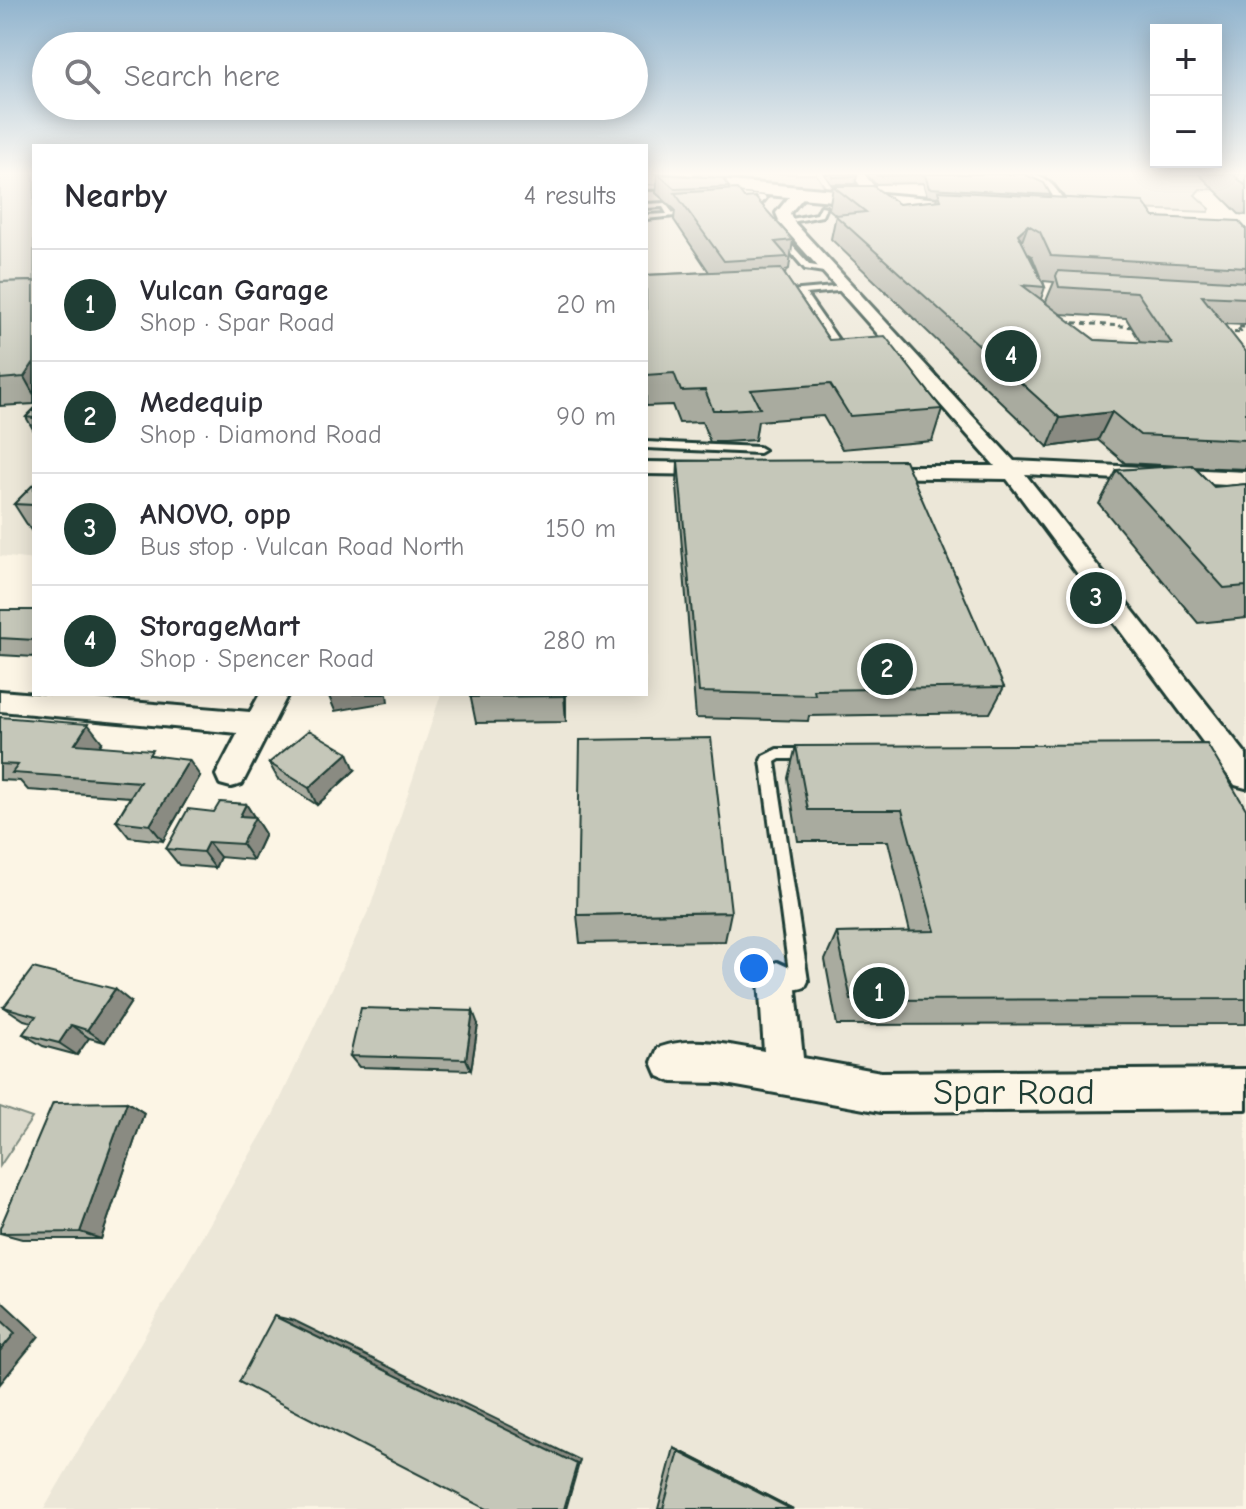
<!DOCTYPE html>
<meta charset="utf-8">
<style>
:root{--surface:#fff;--page:#f2f2f3;--text:#2b2b33;--muted:#7c7c81;--line:#e1e1e2;--accent:#1f3d34}
body{margin:0;font-family:"Comic Neue",sans-serif;background:var(--page);color:var(--text)}
.controls{position:absolute;right:24px;top:24px;display:grid;overflow:hidden;border-radius:0px;box-shadow:0 4px 20px #0003}
.controls button{width:72px;height:72px;display:grid;place-items:center;padding:0;border:0;border-bottom:2px solid var(--line);background:var(--surface);color:var(--text);font:40px sans-serif}
.you{position:absolute;left:754px;top:968px;width:28px;height:28px;margin:-20px;border:6px solid #fff;border-radius:50%;background:#1a73e8;box-shadow:0 0 0 12px #1a73e833}
.badge{display:grid;place-items:center;width:52px;height:52px;border-radius:50%;background:var(--accent);color:#fff;font-size:26px;font-weight:700}
.pin{position:absolute;translate:-50% -50%;border:4px solid #fff;box-shadow:0 2px 8px #0006}
.list{margin:0;padding:0;list-style:none}
h2{display:flex;justify-content:space-between;align-items:center;height:104px;margin:0;padding:0 32px;font-size:34px}
h2 small{font-size:26px;font-weight:400;color:var(--muted)}
.list li{display:grid;grid-template-columns:52px 1fr auto;gap:24px;align-items:center;box-sizing:border-box;height:112px;padding:0 32px;border-top:2px solid var(--line)}
.list b{display:block;font-size:30px;white-space:nowrap}
.list p{margin:0;font-size:26px;white-space:nowrap;color:var(--muted)}
.list em{font-size:26px;font-style:normal;color:var(--muted)}
.icon{flex:none;width:44px;height:44px;fill:none;stroke:currentColor;stroke-width:2;stroke-linecap:round;stroke-linejoin:round}
.map{position:relative;flex:none;width:1246px;height:1509px;overflow:hidden}
.search{position:absolute;background:var(--surface);box-shadow:0 4px 20px #0003;left:32px;top:32px;width:616px;height:88px;display:flex;align-items:center;gap:20px;box-sizing:border-box;padding:0 28px;border-radius:44px;color:var(--muted);font-size:30px}
.panel{position:absolute;background:var(--surface);box-shadow:0 4px 20px #0003;left:32px;top:144px;width:616px;height:552px;border-radius:0px}
.map>svg:first-child{display:block}
.built{fill:#ece7d8}
.green{fill:#dcdacc;stroke:#7e8c80;stroke-width:2}
.lines{fill:none;stroke-linecap:round;stroke-linejoin:round}
.lane-casing{stroke:#1f3d34;stroke-width:6}
.street-casing{stroke:#1f3d34;stroke-width:6}
.secondary-casing{stroke:#1f3d34;stroke-width:6}
.path{stroke:#1f3d34;stroke-width:3;stroke-dasharray:5 4;stroke-linecap:butt}
.lane{fill:#fcf5e5;fill-rule:evenodd}
.street{fill:#fcf5e5;fill-rule:evenodd}
.secondary{fill:#fcf5e5;fill-rule:evenodd}
.wall{fill:#a9ab9f;stroke:#1f3d34;stroke-width:2;fill-rule:evenodd}
.shaded-wall{fill:#8a8b82;stroke:#1f3d34;stroke-width:2}
.building{fill:#c5c7b9;stroke:#1f3d34;stroke-width:2}
.labels{text-anchor:middle;dominant-baseline:central;stroke-width:6;stroke-linejoin:round;paint-order:stroke}
.near-street-label{font-size:36px;fill:#1f3d34;stroke:#fcf5e5}
</style>
<div class="map">
<svg width="1246" height="1509" viewBox="0 0 1246 1509">
<rect width="100%" height="100%" fill="#fcf5e5"/>
<filter id="ink" filterUnits="userSpaceOnUse"><feTurbulence type="fractalNoise" baseFrequency=".0125" numOctaves="2"/><feDisplacementMap in="SourceGraphic" scale="16" xChannelSelector="R" yChannelSelector="G"/><feConvolveMatrix kernelMatrix="1 2 1 2 8 2 1 2 1" color-interpolation-filters="sRGB"/></filter>
<g filter="url(#ink)">
<path class="built" d="M646,182L914,210L1051,333L1246,346V1509H44L273,1115L371,905L441,694H646Z
M34,286V560L0,556V349Z"/>
<path class="green" d="M0,174H34V284L0,285Z
M694,174H816L829,193L692,179Z
M1048,174H1232L1246,190L1200,189L1195,195L1210,209L1208,212L1089,207L1065,200L1055,184L1041,177Z
M0,1107L32,1118L0,1166Z"/>
<g class="lines">
<defs>
<path id="lane" d="M646,185L674,186L677,188L646,189Z
M726,193L763,196L766,198L753,214L750,212L759,200L724,196Z
M665,203L673,213L691,212L694,214L646,219V215L667,214L663,207L646,208V204Z
M821,206L826,207L822,216L776,225V228L810,265L833,269L830,273L805,269L770,228L771,223L817,214Z
M845,286H848V290L806,294L843,347L839,349H836L799,294L778,296L774,294L778,292Z
M646,442L759,447L764,450L759,453L646,448Z
M777,749H812L817,750L819,754L817,758L812,759H780L775,762L808,981L805,987C795,991 782,990 772,986L769,980L772,974L789,972L761,760L763,756Z"/>
<path id="street" d="M852,174H864L873,185L862,188Z
M1014,174C1048,172 1055,186 1071,212L1069,215H1059L1043,188Z
M794,191L806,194L790,213L793,221L1014,461L1246,472V486L1025,474L1246,754V788L1235,785L1007,479L863,477L860,472L871,466H995L781,225L776,213Z
M646,462L719,463L730,469L719,475L646,474Z
M0,691L250,712L260,694H288L242,784L231,787L220,784L216,775L238,733L0,711Z
M777,962L790,968L795,980L803,1058L881,1072L1246,1069V1109L881,1112L720,1083L672,1082L658,1076L652,1062L658,1048C690,1035 730,1045 764,1051L759,980L764,968Z"/>
<path id="secondary" d="M646,174L965,201L974,207L965,213L646,184Z"/>
</defs>
<use href="#lane" class="lane-casing"/>
<use href="#street" class="street-casing"/>
<use href="#secondary" class="secondary-casing"/>
<path class="path" d="M1065,322L1135,327
M1225,332L1242,333L1237,327H1246"/>
<use href="#lane" class="lane"/>
<use href="#street" class="street"/>
<use href="#secondary" class="secondary"/>
</g>
<path class="wall" d="M657,174L729,187V189L744,198L793,240L789,269L786,270L785,275L829,340L942,409L932,441L842,449L823,416L758,421L755,440L724,442H710L702,422L679,423L672,405L646,406V275L709,272L674,220L675,210L656,193Z
M824,174H856L857,176L855,184H831Z
M866,174H1024L1051,195L1050,197L1154,217L1246,229V325L1224,324L1246,352V469L1194,467L1214,487L1246,484V618L1198,623L1099,504L1117,470L1180,466L1125,463L1098,440L1048,447L831,239L836,215L829,209L833,186L899,204L936,201L937,197L927,196L923,183L875,184ZM1029,254L1032,256L1040,276ZM1043,281L1054,282L1046,301L1047,304L1041,299L1045,287ZM1060,314L1126,318L1141,343L1095,340Z
M1199,174H1246V215L1239,214Z
M34,281V404L0,406V282Z
M34,409V431L26,417Z
M678,461L1004,687L990,713L809,716L808,721L696,718L677,487Z
M34,484V532H32L14,504Z
M0,610H34V657L0,655Z
M470,694H566V722L476,723Z
M0,717L102,742L99,746L157,756L200,776L163,841L129,837L116,821L130,797L28,790L20,781L0,780Z
M796,746L1246,809V1024L837,1025L825,960L837,933L910,932L888,841H798L788,778Z
M269,763L355,770L317,805L278,779Z
M246,804L265,834L253,860L220,857L215,868L179,865L166,849L214,812Z
M731,912L725,941L580,943L577,915Z
M131,1002L105,1042L89,1038L77,1055L43,1046L23,1034L32,1022L24,1020L4,1007Z
M478,1024L471,1070L359,1067L350,1056Z
M127,1102L144,1113L101,1239H22L0,1233Z
M674,1448L793,1509H658Z"/>
<path class="shaded-wall" d="M1028,225L1019,249L1018,234Z
M34,362V395L24,377Z
M1112,412L1098,440L1048,447L1060,418Z
M328,694H387L388,702L335,711Z
M564,694H566V722L564,696Z
M88,724L102,742L89,761L75,744Z
M348,753L355,770L317,805L309,788Z
M189,760L200,776L163,841L150,825Z
M246,804L265,834L253,860L242,844L240,816Z
M208,842L220,857L215,868L203,852Z
M115,989L131,1002L105,1042L87,1030Z
M473,1011L478,1024L471,1070L466,1059Z
M71,1025L89,1038L77,1055L59,1043Z
M127,1102L144,1113L101,1239L80,1232Z
M0,1300L39,1336L0,1384Z
M274,1316L295,1321L580,1460L566,1509H564Z
M674,1448L793,1509H791Z"/>
<path class="building" d="M658,174L722,178L729,187L675,189Z
M831,174H856L857,176L833,177Z
M875,174H1024L1044,183L1051,195L929,188L925,175L877,176Z
M1233,174H1246V186Z
M833,186H873L899,204L941,200L938,191L1143,202L1154,217L1239,221L1246,229V267L1051,256L1040,232L1028,225L1018,234L1045,287L1022,285L1095,340L1172,344L1137,292L1059,287L1056,276L1058,271L1246,282V298L1202,296L1246,352V440L1140,435L1112,412L1060,418L835,215L866,212Z
M737,189L744,198L755,197L793,240L775,242L788,257L724,261L675,193Z
M781,269L829,340L885,336L942,409L850,416L830,384L751,390L760,408L727,410H713L705,390L681,391L674,373L646,375V275Z
M34,281V362L24,377L0,379V282Z
M34,409V418L26,417Z
M905,460L1004,687L814,690L815,695L699,692L678,461Z
M1192,465L1214,487L1246,484V586L1224,588L1117,470Z
M34,484V505L14,504Z
M0,610H34V640L0,638Z
M470,694H564V696L470,697Z
M0,717L88,724L75,744L152,750L149,755L189,760L150,825L116,821L140,782L12,773L18,765L0,764Z
M309,730L348,753L309,788L269,763Z
M711,738L731,912L577,915L580,740Z
M1207,744L1246,809V999L851,1000L837,933L935,931L902,810H808L796,746Z
M220,802L246,804L240,816L255,817L242,844L208,842L203,852L166,849L188,809L214,812Z
M33,968L115,989L87,1030L71,1025L59,1043L23,1034L36,1016L4,1007Z
M361,1008L473,1011L466,1059L350,1056Z
M127,1102L80,1232L0,1233V1228L53,1103Z
M274,1316L577,1464L564,1509H486L239,1382Z
M0,1319L15,1333L0,1351Z
M679,1452L791,1509H663Z"/>
</g>
<linearGradient id="sky" x2="0" y2="1"><stop stop-color="#91b4ce"/><stop offset="0.45" stop-color="#fefaf3"/><stop offset="1" stop-color="#fefaf3" stop-opacity="0"/></linearGradient>
<rect width="1246" height="385" fill="url(#sky)"/>
<g class="labels">
<g class="near-street-label">
<text x="1014" y="1092">Spar Road</text>
</g>
</g>
</svg>
<div class="controls">
<button>+</button>
<button>−</button>
</div>
<div class="you"></div>
<div class="pin badge" style="left:879px;top:993px">1</div>
<div class="pin badge" style="left:887px;top:669px">2</div>
<div class="pin badge" style="left:1096px;top:598px">3</div>
<div class="pin badge" style="left:1011px;top:356px">4</div>
<div class="search"><svg class="icon" aria-label="search" viewBox="0 0 24 24"><circle cx="10" cy="10" r="6"/><path d="M15 15l6 6"/></svg>Search here</div>
<section class="panel">
<h2>Nearby<small>4 results</small></h2>
<ul class="list">
<li><span class="badge">1</span><div><b>Vulcan Garage</b><p>Shop · Spar Road</p></div><em>20 m</em></li>
<li><span class="badge">2</span><div><b>Medequip</b><p>Shop · Diamond Road</p></div><em>90 m</em></li>
<li><span class="badge">3</span><div><b>ANOVO, opp</b><p>Bus stop · Vulcan Road North</p></div><em>150 m</em></li>
<li><span class="badge">4</span><div><b>StorageMart</b><p>Shop · Spencer Road</p></div><em>280 m</em></li>
</ul>
</section>
</div>
